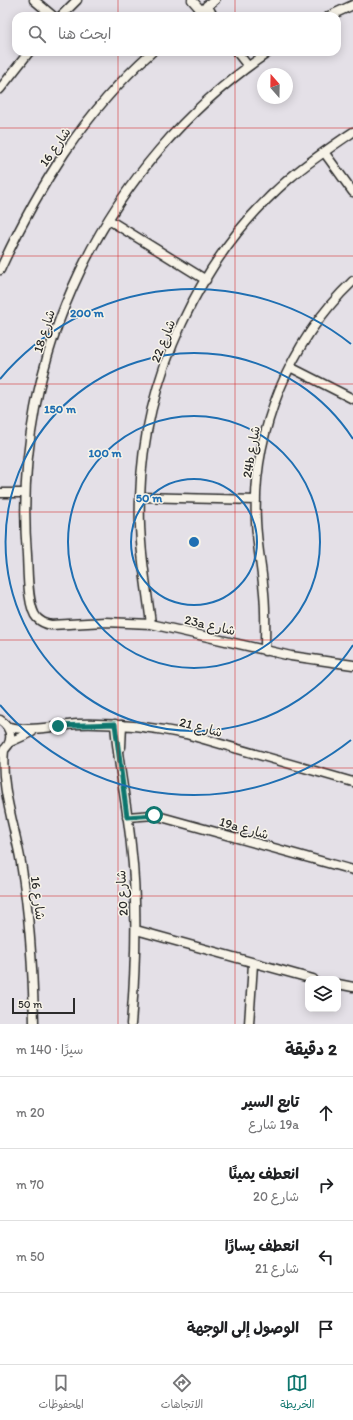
<!DOCTYPE html>
<html lang="ar">
<meta charset="utf-8">
<style>
:root{--surface:#fff;--page:#f2f2f2;--text:#202124;--muted:#757577;--line:#e0e0e0;--accent:#0f766e}
body{margin:0;font-family:Itim,"Playpen Sans Arabic",sans-serif;background:var(--page);color:var(--text);direction:rtl}
.controls{position:absolute;right:12px;bottom:12px;display:grid;overflow:hidden;border-radius:8px;box-shadow:0 2px 10px #0003}
.controls button{width:36px;height:36px;display:grid;place-items:center;padding:0;border:0;border-bottom:1px solid var(--line);background:var(--surface);color:var(--text);font:20px sans-serif}
.compass{position:absolute;left:257px;top:68px;width:36px;height:36px;border-radius:50%;background:var(--surface);box-shadow:0 2px 10px #0003;rotate:340deg}
.scale{position:absolute;left:12px;bottom:10px;width:63px;box-sizing:border-box;padding-left:4px;border:2px solid #2b2b2b;border-top:0;font-size:11px;line-height:14px;white-space:nowrap;color:#2b2b2b;-webkit-text-stroke:3px #f7f3e8;paint-order:stroke}
.stop{position:absolute;width:12px;height:12px;margin:-9px;border:3px solid #0f766e;border-radius:50%;background:#fff}
.stop.end{background:#0f766e;border-color:#fff;box-shadow:0 1px 4px #0008}
.list{margin:0;padding:0;list-style:none}
h2{display:flex;justify-content:space-between;align-items:center;height:52px;margin:0;padding:0 16px;font-size:17px}
h2 small{font-size:13px;font-weight:400;color:var(--muted)}
.list li{display:grid;grid-template-columns:26px 1fr auto;gap:12px;align-items:center;box-sizing:border-box;height:72px;padding:0 16px;border-top:1px solid var(--line)}
.list b{display:block;font-size:15px;white-space:nowrap}
.list p{margin:0;font-size:13px;white-space:nowrap;color:var(--muted)}
.list em{font-size:13px;font-style:normal;color:var(--muted)}
.icon{flex:none;width:22px;height:22px;fill:none;stroke:currentColor;stroke-width:2;stroke-linecap:round;stroke-linejoin:round}
.map{position:relative;flex:none;width:353px;height:1024px;overflow:hidden;direction:ltr}
.search{position:absolute;background:var(--surface);box-shadow:0 2px 10px #0003;left:12px;right:12px;top:12px;height:44px;display:flex;align-items:center;gap:10px;box-sizing:border-box;padding:0 14px;border-radius:12px;color:var(--muted);font-size:15px}
.sheet{height:340px;background:var(--surface)}
nav{display:flex;justify-content:space-around;align-items:center;box-sizing:border-box;height:56px;border-top:1px solid var(--line);background:var(--surface);font-size:11px;color:var(--muted)}
nav a{display:grid;justify-items:center;gap:2px}
nav .on{color:var(--accent)}
.map>svg:first-child{display:block}
.lines{fill:none;stroke-linecap:round;stroke-linejoin:round}
.minor-casing{stroke:#2b2b2b;stroke-width:11}
.minor{stroke:#f7f3e8;stroke-width:8}
.route{stroke:#0f766e;stroke-width:5}
.grid{fill:none;stroke:#d62828;stroke-width:1;stroke-opacity:0.55}
.ring{fill:none;stroke:#1f6fb2;stroke-width:2}
.labels{text-anchor:middle;dominant-baseline:central;stroke-width:3;stroke-linejoin:round;paint-order:stroke}
.street-label{font-size:13px;fill:#2b2b2b;stroke:#f7f3e8}
.centre{fill:#1f6fb2;stroke:#f7f3e8;stroke-width:2}
.ring-label{font-size:12px;text-anchor:middle;font-weight:bold;fill:#1f6fb2;stroke:#f7f3e8;stroke-width:3;stroke-linejoin:round;paint-order:stroke}
</style>
<div class="map">
<svg width="353" height="1024" viewBox="0 0 353 1024">
<rect width="100%" height="100%" fill="#e4e0e7"/>
<filter id="ink" filterUnits="userSpaceOnUse"><feTurbulence type="fractalNoise" baseFrequency=".025" numOctaves="2"/><feDisplacementMap in="SourceGraphic" scale="8" xChannelSelector="R" yChannelSelector="G"/><feConvolveMatrix kernelMatrix="1 2 1 2 8 2 1 2 1" color-interpolation-filters="sRGB"/></filter>
<g filter="url(#ink)">
<g class="lines">
<defs>
<path id="minor" d="M34,0L53,16
M192,0L206,16
M207,5L213,16
M61,16L77,0
M194,16L215,0
M329,16L353,5
M237,52L248,66
M269,52C104,163 11,358 27,555C28,570 27,607 37,618C41,622 46,624 51,625L105,622L151,624L291,656L353,665
M0,89L29,52
M324,152L353,192
M109,220L206,280
M0,270C37,189 84,112 152,52
M290,367L353,399
M0,493H25
M140,497L256,500
M151,624C146,583 138,540 140,498C143,380 199,256 290,178C310,161 331,147 353,132
M265,651C265,632 266,613 264,593C262,569 257,545 256,521C252,433 289,342 353,281
M0,720C13,728 14,744 1,752
M115,724C118,765 127,804 131,845C138,904 136,964 131,1024
M8,727C32,732 54,726 78,724C115,723 151,727 186,734L353,782
M10,742L32,732
M121,747L122,725
M4,750C0,786 15,827 21,863C30,917 33,970 34,1024
M127,817L154,815L353,870
M136,930L313,979
M338,984L353,987
M249,1024L253,964"/>
</defs>
<use href="#minor" class="minor-casing"/>
<use href="#minor" class="minor"/>
</g>
</g>
<g class="lines" filter="url(#ink)">
<path class="route" d="M58,726L115,724L127,817L154,815"/>
</g>
<path class="grid" d="M118,0V16M235,0V16M118,52V1024M235,52V1024M0,128H353M0,256H353M0,384H353M0,512H353M0,640H353M0,768H353M0,896H353"/>
<g class="ring">
<circle cx="194" cy="542" r="63"/>
<circle cx="194" cy="542" r="126"/>
<path d="M353 645A189 189 0 1 1 353 439"/>
<path d="M351 740A253 253 0 0 1 0 705M0 379A253 253 0 0 1 351 344"/>
</g>
<g class="labels">
<g class="street-label">
<text transform="translate(55 147) rotate(-55)">شارع 16</text>
<text transform="translate(44 331) rotate(-72)">شارع 18</text>
<text transform="translate(163 341) rotate(-68)">شارع 22</text>
<text transform="translate(251 452) rotate(-80)">24b شارع</text>
<text transform="translate(210 625) rotate(13)">23a شارع</text>
<text transform="translate(201 727) rotate(15)">شارع 21</text>
<text transform="translate(244 828) rotate(16)">19a شارع</text>
<text transform="translate(122 893) rotate(-93)">شارع 20</text>
<text transform="translate(38 898) rotate(83)">شارع 16</text>
</g>
</g>
<circle cx="194" cy="542" r="6" class="centre"/>
<g class="ring-label">
<text x="87" y="317">200 m</text>
<text x="60" y="413">150 m</text>
<text x="105" y="457">100 m</text>
<text x="149" y="502">50 m</text>
</g>
</svg>
<div class="controls">
<button><svg class="icon" aria-label="layers" viewBox="0 0 24 24"><path d="M12 4l9 5-9 5-9-5zM3 14l9 5 9-5"/></svg></button>
</div>
<svg class="compass" viewBox="-18 -18 36 36"><path d="M0-13l5 13h-10z" fill="#e53935"/><path d="M0 13l5-13h-10z" fill="#757577"/></svg>
<div class="scale">50 m</div>
<div class="stop" style="left:154px;top:815px"></div>
<div class="stop end" style="left:58px;top:726px"></div>
<div class="search"><svg class="icon" aria-label="search" viewBox="0 0 24 24"><circle cx="10" cy="10" r="6"/><path d="M15 15l6 6"/></svg>ابحث هنا</div>
</div>
<section class="sheet">
<h2>2 دقيقة<small>سيرًا · 140 m</small></h2>
<ul class="list">
<li><svg class="icon" aria-label="ahead" viewBox="0 0 24 24"><path d="M12 20V5M6 11l6-6 6 6"/></svg><div><b>تابع السير</b><p>19a شارع</p></div><em>20 m</em></li>
<li><svg class="icon" aria-label="right" viewBox="0 0 24 24"><path d="M7 20v-9h11M14 6l5 5-5 5"/></svg><div><b>انعطف يمينًا</b><p>شارع 20</p></div><em>70 m</em></li>
<li><svg class="icon" aria-label="left" viewBox="0 0 24 24"><path d="M17 20v-9H6M10 6l-5 5 5 5"/></svg><div><b>انعطف يسارًا</b><p>شارع 21</p></div><em>50 m</em></li>
<li><svg class="icon" aria-label="arrive" viewBox="0 0 24 24"><path d="M6 21V4h12l-3 4 3 4H6"/></svg><div><b>الوصول إلى الوجهة</b></div></li>
</ul>
</section>
<nav>
<a class="on"><svg class="icon" aria-label="map" viewBox="0 0 24 24"><path d="M3 6l6-2 6 2 6-2v14l-6 2-6-2-6 2zM9 4v14M15 6v14"/></svg>الخريطة</a>
<a><svg class="icon" aria-label="directions" viewBox="0 0 24 24"><path d="M12 3l9 9-9 9-9-9zM9 14v-3h6M13 9l2 2-2 2"/></svg>الاتجاهات</a>
<a><svg class="icon" aria-label="saved" viewBox="0 0 24 24"><path d="M7 4h10v16l-5-4-5 4z"/></svg>المحفوظات</a>
</nav>
